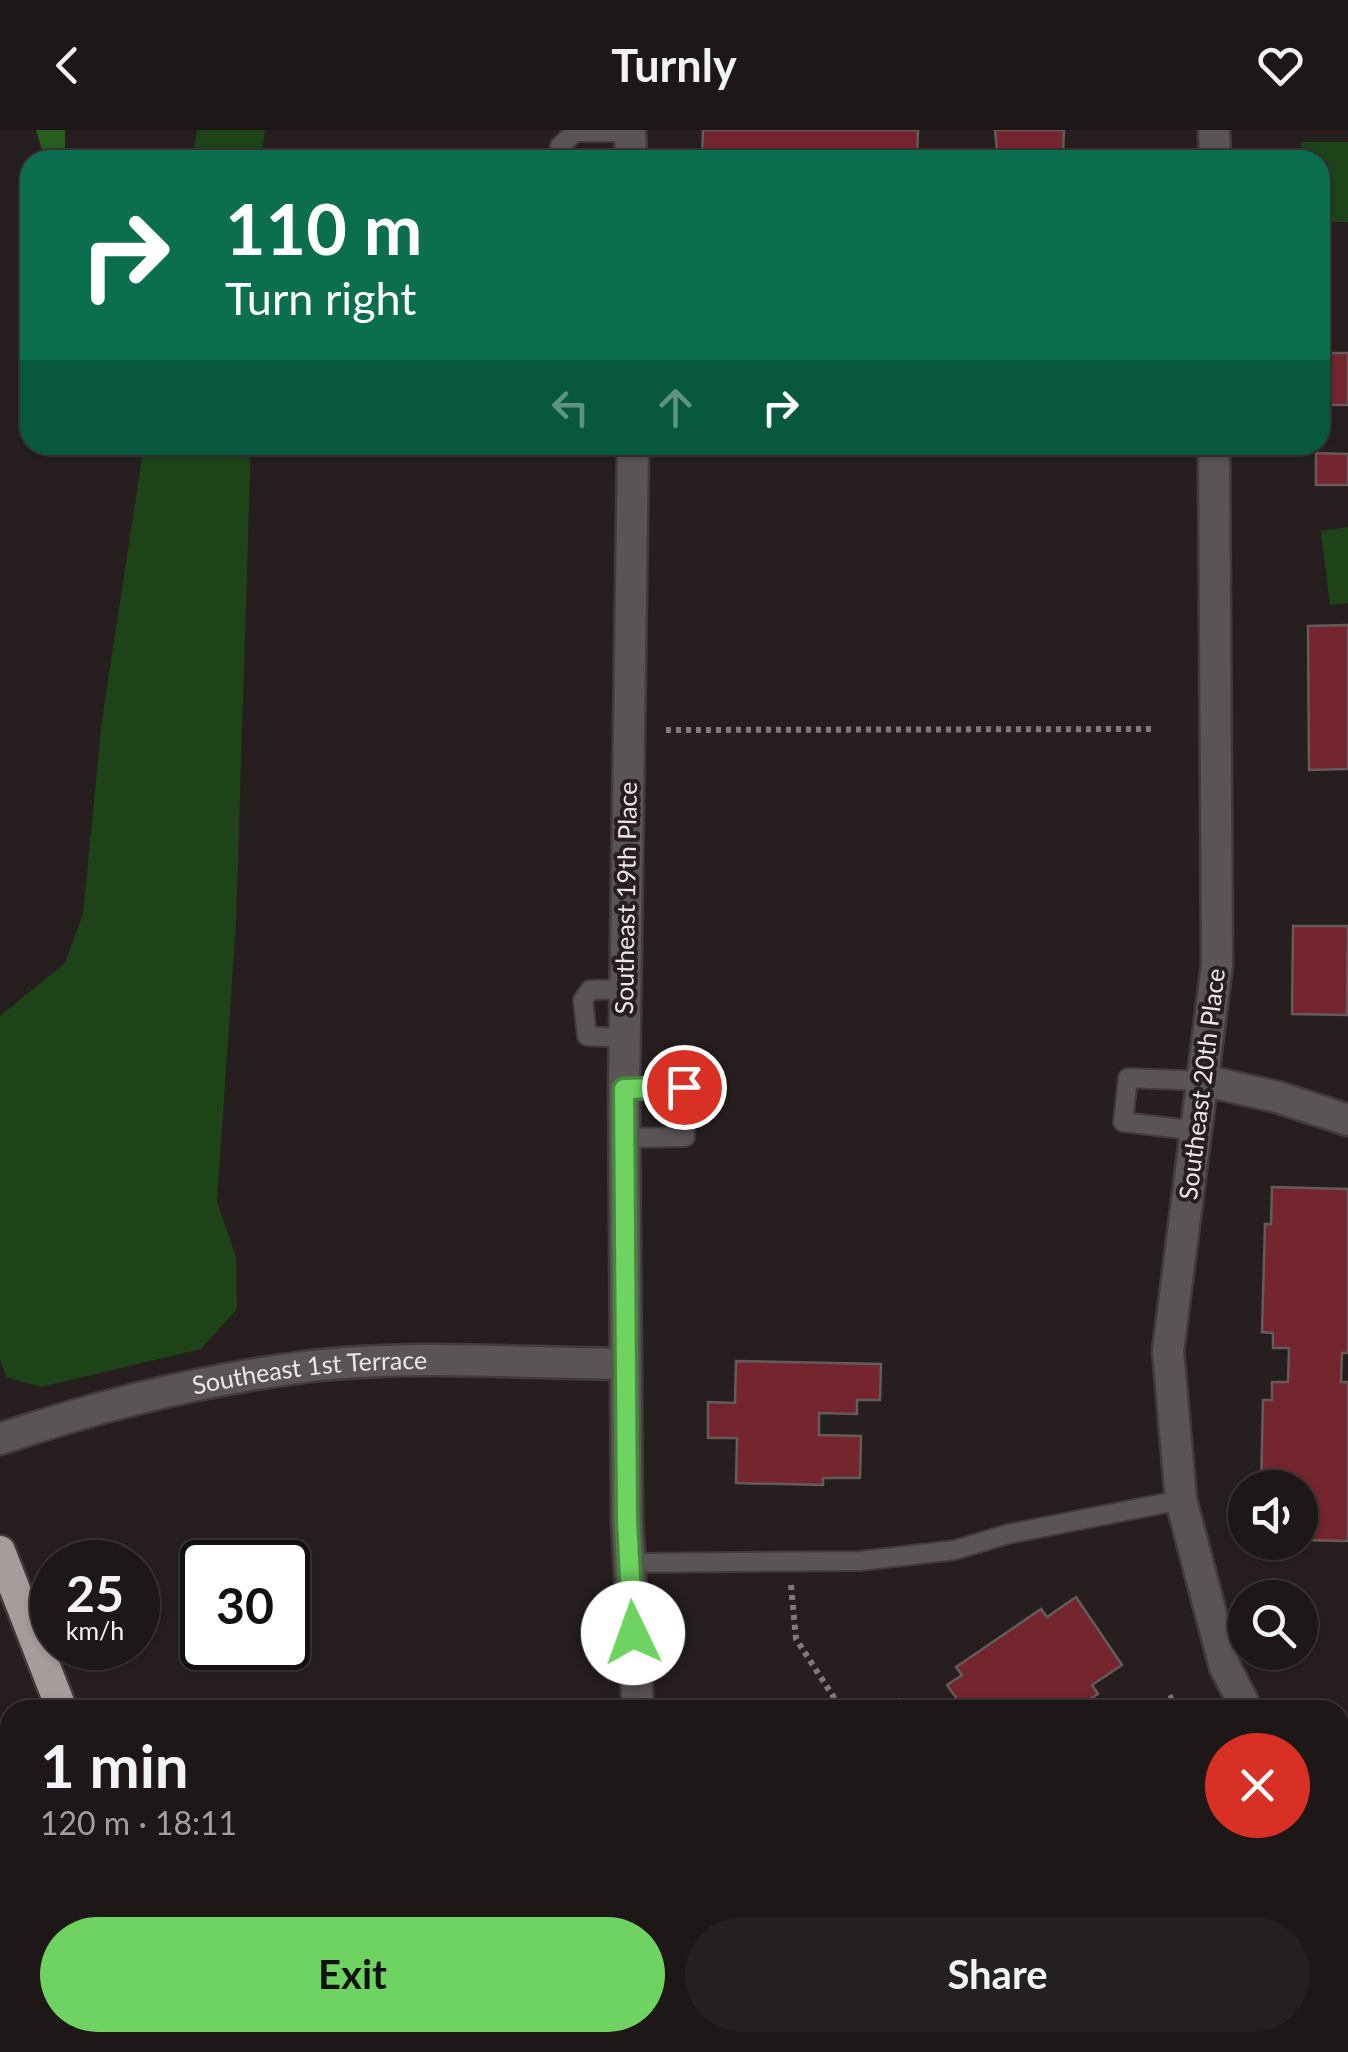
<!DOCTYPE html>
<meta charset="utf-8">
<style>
body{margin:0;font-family:Lato,sans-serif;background:#252020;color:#f1f3f6;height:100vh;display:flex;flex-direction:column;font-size:38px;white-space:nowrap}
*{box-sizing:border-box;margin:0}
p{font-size:32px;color:#a09fa1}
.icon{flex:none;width:55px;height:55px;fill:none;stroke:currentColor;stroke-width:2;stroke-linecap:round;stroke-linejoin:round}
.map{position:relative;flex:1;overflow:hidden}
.drawer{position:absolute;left:0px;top:1570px;width:1350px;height:352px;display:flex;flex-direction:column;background:#1d1717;border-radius:30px 30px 0 0;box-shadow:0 2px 8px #0004,0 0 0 2px #3b3636}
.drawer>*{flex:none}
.hud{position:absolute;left:20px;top:20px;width:1310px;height:305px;border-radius:30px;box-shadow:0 2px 8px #0004,0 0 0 2px #3b3636;background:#0b6e4f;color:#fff;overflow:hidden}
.tools{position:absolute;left:1228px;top:1340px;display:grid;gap:20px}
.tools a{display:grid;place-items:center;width:90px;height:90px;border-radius:50%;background:#1d1717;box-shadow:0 2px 8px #0004,0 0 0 2px #3b3636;font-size:50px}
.speed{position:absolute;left:30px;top:1410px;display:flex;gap:20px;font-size:50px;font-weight:700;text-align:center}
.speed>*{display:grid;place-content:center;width:130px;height:130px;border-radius:50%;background:#1d1717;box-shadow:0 2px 8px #0004,0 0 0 2px #3b3636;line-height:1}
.speed small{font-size:25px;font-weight:400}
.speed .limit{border:5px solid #111;border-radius:15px;background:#fff;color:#111}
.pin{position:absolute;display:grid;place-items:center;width:85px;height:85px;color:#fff;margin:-42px;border:5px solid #fff;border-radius:50%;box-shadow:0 2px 10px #0007}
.me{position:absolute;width:110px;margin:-55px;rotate:357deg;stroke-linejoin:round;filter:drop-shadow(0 0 8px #0008)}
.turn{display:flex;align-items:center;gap:35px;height:210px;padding:0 40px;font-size:45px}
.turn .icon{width:130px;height:130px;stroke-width:2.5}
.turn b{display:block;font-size:70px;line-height:85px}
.lanes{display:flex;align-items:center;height:95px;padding:0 40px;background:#0003;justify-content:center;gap:50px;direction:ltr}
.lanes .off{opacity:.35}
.round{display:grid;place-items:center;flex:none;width:105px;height:105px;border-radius:52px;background:#252020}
.summary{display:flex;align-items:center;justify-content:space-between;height:170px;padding:0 40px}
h1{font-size:60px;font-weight:700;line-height:75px}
.button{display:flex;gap:20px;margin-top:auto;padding:20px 40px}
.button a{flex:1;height:115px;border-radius:60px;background:#6ed361;color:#111;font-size:40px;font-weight:700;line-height:115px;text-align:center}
.button a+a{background:#252020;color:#f1f3f6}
header{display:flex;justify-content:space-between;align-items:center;height:130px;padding:0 40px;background:#1d1717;font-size:45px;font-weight:700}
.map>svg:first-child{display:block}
.green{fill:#1e4319}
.water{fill:#285f21}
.building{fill:#74252d;stroke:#655b5b;stroke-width:2.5}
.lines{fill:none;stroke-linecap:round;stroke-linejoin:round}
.lane-casing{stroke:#433b3b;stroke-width:22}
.street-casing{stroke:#433b3b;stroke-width:35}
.highway-casing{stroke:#433b3b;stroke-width:35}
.path{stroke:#7f7978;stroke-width:6;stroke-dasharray:5 5;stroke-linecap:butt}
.lane{stroke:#595554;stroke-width:18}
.street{stroke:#595554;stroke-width:30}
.highway{stroke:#a69c9c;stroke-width:30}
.route-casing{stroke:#48893f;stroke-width:25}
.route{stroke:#6ed361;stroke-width:18}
.labels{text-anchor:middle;stroke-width:8;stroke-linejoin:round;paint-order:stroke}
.street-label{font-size:25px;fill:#ece7e6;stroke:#271f1f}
</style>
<header><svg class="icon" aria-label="back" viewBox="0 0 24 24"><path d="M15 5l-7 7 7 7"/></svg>Turnly<svg class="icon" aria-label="heart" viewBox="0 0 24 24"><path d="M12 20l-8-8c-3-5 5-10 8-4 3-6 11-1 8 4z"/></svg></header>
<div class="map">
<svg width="1348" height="1922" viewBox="0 0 1348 1922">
<rect width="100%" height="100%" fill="#271f1f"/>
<g class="green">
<polygon points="197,0 265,0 261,30 192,30"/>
<polygon points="1301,12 1348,12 1348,92 1320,92 1320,30 1301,30"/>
<polygon points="144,315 251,315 236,792 217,1072 236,1127 237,1179 201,1219 41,1257 6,1247 0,1228 0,886 65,833 83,784 102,590"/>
<polygon points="1348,397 1348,473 1330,475 1321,401"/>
</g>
<polygon class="water" points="36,0 65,0 65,30 45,30"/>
<g class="building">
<polygon points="703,0 918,0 917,30 702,30"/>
<polygon points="995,0 1064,0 1063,24 1051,30 998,30"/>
<rect x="1320" y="223" width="28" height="52"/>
<polygon points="1316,323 1348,324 1348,355 1316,355"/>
<polygon points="1348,495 1348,639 1309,640 1308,496"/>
<polygon points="1293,796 1348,796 1347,885 1292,884"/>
<polygon points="1272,1057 1348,1059 1348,1223 1342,1223 1341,1252 1348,1252 1348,1411 1300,1410 1300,1358 1261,1358 1263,1270 1272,1270 1272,1252 1288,1252 1289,1218 1273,1218 1273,1203 1262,1202 1265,1094 1271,1094"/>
<polygon points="736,1231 881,1234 880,1270 857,1270 857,1284 819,1283 819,1305 861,1306 860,1348 823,1348 823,1355 736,1353 737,1308 708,1308 708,1272 735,1273"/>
<polygon points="1076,1467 1122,1535 1092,1555 1098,1564 1073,1580 940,1580 957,1569 947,1555 962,1545 956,1537 1041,1479 1047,1487"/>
<polygon points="899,1569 906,1580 918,1571 924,1580 883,1580"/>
<rect x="1060" y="1912" width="103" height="10"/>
</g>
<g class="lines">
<defs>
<g id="lane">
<polyline points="561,30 560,16 575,2 630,2"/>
<polyline points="624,908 587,906 583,870 590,860 624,859"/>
<polyline points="624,959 684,957 685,1007 624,1008"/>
<polyline points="1199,1001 1123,992 1128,948 1206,951"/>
<polyline points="629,1433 860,1431 955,1420 1008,1404 1181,1370"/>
</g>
<g id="street">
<polyline points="630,0 631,30"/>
<polyline points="1214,0 1215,30"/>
<polyline points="633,315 624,959 627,1391 638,1580"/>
<polyline points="1214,315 1217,835 1168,1221 1181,1370 1225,1537 1247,1580"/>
<polyline points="1206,951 1277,967 1348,990"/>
<path id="s1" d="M 0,1309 C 98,1276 202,1250 304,1237 C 410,1224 519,1233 625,1234"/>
<polyline points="1340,1699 1348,1694"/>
<polyline points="1340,1742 1348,1758"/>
<polyline points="750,1912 756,1922"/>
</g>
<g id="highway">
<polyline points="0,1421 62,1580"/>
<polyline points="0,1616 10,1641"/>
<polyline points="216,1912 221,1922"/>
<polyline points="139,1919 153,1912"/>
</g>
</defs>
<use href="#lane" class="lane-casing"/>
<use href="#street" class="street-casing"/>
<use href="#highway" class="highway-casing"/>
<g class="path">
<polyline points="666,600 1152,599"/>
<polyline points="791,1455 796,1509 842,1580"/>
<polyline points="1141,1580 1178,1565"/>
<polyline points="954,1922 968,1912"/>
<polyline points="1191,1922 1191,1912"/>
</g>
<use href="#lane" class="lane"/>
<use href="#street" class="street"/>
<use href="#highway" class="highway"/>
</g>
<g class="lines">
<defs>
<polyline id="route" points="633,1503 627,1390 624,959 684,957"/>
</defs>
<use href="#route" class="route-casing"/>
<use href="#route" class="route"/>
</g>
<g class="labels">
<g class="street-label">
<text transform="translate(626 768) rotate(-89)" y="9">Southeast 19th Place</text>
<text transform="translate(1202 954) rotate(-83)" y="9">Southeast 20th Place</text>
<text dy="9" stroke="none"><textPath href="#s1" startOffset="318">Southeast 1st Terrace</textPath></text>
</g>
</g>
</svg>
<div class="tools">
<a><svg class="icon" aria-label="sound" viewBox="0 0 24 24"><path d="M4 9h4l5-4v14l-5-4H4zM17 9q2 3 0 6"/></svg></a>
<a><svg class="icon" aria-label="search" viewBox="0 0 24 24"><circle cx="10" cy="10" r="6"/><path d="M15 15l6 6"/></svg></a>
</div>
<div class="speed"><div>25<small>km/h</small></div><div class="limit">30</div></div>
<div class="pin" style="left:684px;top:957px;background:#d93025"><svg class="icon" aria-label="arrive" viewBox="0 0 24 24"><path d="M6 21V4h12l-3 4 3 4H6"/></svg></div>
<svg class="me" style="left:633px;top:1503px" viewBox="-20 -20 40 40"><circle r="19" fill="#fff"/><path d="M0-13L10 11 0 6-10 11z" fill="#6ed361"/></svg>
<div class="hud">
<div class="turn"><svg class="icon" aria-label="right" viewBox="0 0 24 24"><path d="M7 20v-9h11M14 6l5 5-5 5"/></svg><div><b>110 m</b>Turn right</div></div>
<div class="lanes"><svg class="icon off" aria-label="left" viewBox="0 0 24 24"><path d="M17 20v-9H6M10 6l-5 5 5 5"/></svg><svg class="icon off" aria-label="ahead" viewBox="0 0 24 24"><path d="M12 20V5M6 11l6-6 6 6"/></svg><svg class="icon" aria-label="right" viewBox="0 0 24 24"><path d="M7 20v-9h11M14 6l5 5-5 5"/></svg></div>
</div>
<section class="drawer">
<div class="summary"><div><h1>1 min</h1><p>120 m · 18:11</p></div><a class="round" style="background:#d93025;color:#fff"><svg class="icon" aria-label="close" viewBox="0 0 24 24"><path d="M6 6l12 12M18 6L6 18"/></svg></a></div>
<div class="button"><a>Exit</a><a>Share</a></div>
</section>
</div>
